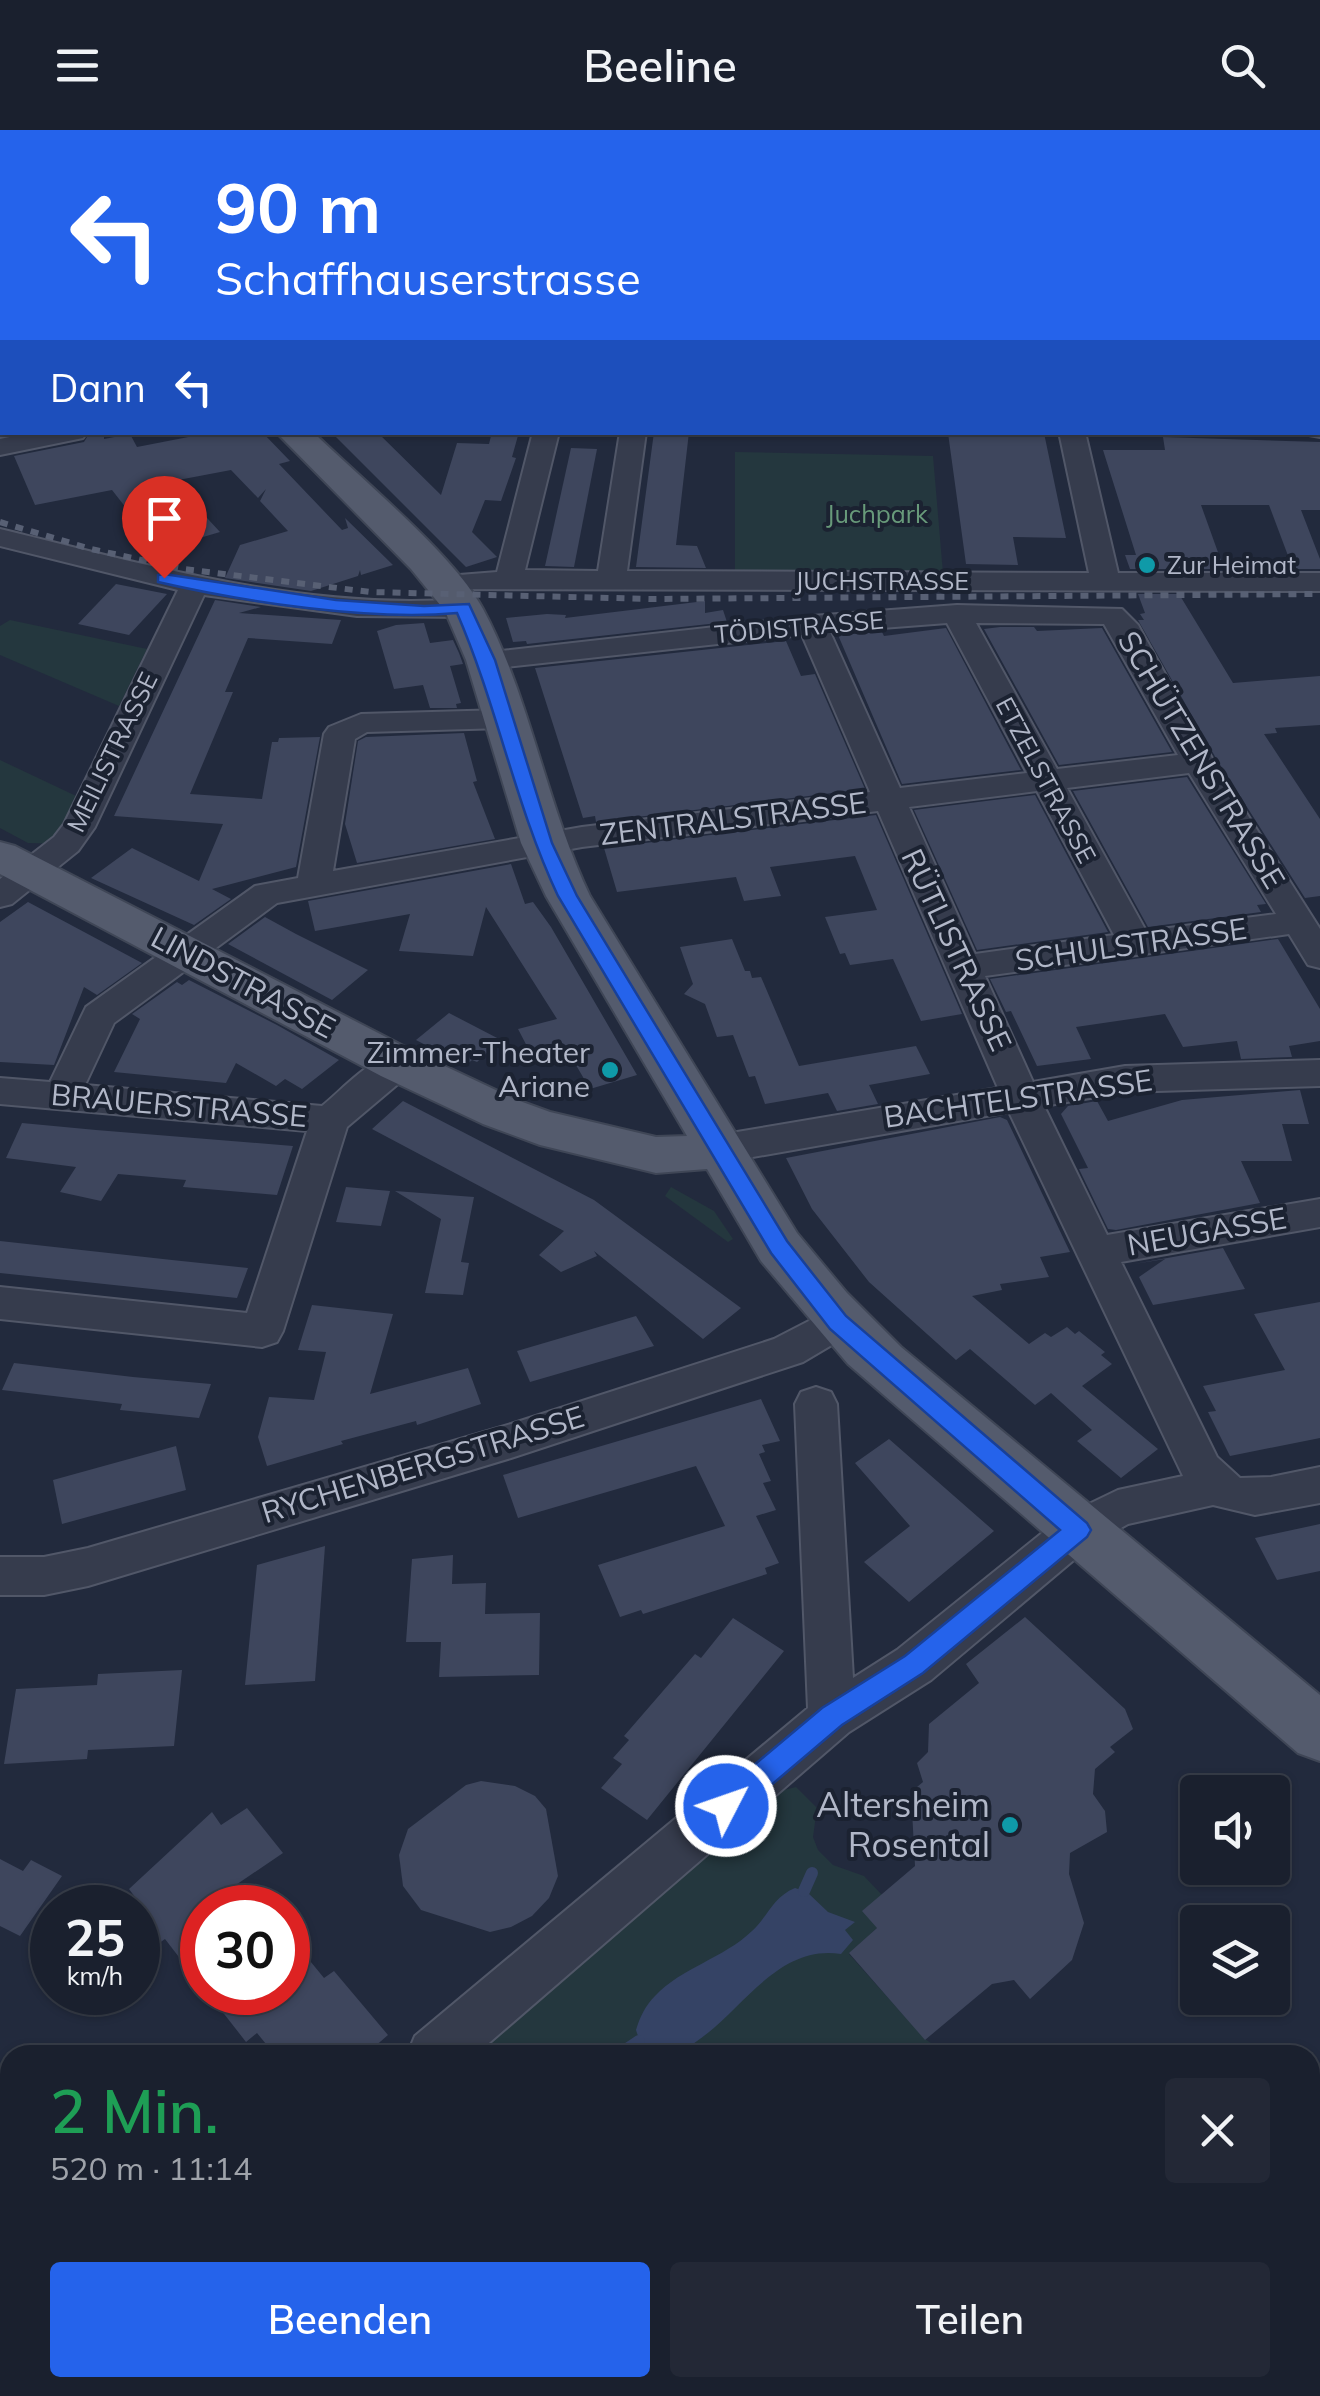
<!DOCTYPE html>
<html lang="de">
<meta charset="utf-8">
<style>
body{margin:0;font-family:Mulish,sans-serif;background:#232836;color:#f1f3f6;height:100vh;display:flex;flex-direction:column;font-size:38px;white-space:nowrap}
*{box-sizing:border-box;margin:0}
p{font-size:32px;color:#9fa3aa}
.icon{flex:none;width:55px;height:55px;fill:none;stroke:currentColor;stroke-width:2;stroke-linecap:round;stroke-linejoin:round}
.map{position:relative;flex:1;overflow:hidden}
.details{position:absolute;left:0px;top:1915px;width:1320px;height:352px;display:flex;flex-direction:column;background:#1a202e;border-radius:30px 30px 0 0;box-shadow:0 2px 8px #0004,0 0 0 2px #383e4a}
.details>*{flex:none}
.top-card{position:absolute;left:0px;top:0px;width:1320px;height:305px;box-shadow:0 2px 8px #0004,0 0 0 2px #383e4a;background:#2563eb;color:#fff;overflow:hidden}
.buttons{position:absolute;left:1180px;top:1645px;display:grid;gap:20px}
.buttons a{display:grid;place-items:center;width:110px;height:110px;border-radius:10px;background:#1a202e;box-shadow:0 2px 8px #0004,0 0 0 2px #383e4a;font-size:50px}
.speed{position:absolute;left:30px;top:1755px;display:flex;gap:20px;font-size:50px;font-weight:700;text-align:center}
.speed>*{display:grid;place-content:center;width:130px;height:130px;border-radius:50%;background:#1a202e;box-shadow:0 2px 8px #0004,0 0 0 2px #383e4a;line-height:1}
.speed small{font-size:25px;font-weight:400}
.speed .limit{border:15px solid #d22;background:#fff;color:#111}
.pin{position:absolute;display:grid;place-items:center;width:85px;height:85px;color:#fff;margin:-102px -42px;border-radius:50% 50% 50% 0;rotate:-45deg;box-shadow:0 0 10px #0007}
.pin .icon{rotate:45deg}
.me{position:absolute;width:110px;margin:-55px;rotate:49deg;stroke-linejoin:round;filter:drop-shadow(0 0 8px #0008)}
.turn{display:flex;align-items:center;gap:35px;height:210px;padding:0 50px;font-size:45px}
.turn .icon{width:130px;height:130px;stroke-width:2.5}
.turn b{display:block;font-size:70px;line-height:85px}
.then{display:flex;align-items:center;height:95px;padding:0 50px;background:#0003;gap:20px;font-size:38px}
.round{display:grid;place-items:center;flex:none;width:105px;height:105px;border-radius:10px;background:#232836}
.summary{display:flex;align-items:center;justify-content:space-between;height:170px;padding:0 50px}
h1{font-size:60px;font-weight:600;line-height:75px;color:#1e9e55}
.cta{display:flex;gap:20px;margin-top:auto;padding:20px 50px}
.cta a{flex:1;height:115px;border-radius:10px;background:#2563eb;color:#fff;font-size:40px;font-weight:600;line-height:115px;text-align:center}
.cta a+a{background:#232836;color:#f1f3f6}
header{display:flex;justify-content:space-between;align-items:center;height:130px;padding:0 50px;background:#1a202e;font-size:45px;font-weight:600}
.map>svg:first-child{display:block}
.green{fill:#24373e}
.water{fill:#354365}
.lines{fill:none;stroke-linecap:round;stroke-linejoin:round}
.stream{stroke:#354365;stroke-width:12}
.building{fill:#3e465d}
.minor-casing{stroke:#515768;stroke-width:4}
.major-casing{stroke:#3f4656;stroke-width:4}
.minor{fill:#363c4d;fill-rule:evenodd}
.major{fill:#545b6d;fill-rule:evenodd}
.rail{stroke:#586074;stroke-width:6;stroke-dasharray:8 8;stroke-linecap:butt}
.route{fill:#2563eb;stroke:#184099;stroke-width:2.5}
.culture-dot{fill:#0f9aa8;stroke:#1b2231;stroke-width:4}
.labels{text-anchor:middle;stroke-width:8;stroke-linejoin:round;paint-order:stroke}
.far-park-label{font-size:25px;fill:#689a7a;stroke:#1b2231}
.far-poi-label{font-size:25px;fill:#b1b7c8;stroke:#1b2231;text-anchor:start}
.far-street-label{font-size:25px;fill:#b1b7c8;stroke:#1b2231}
.street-label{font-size:30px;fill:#b1b7c8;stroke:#1b2231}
.poi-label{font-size:30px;fill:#b1b7c8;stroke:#1b2231;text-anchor:end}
.near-poi-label{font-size:35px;fill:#b1b7c8;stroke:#1b2231;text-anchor:end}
</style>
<header><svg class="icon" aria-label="menu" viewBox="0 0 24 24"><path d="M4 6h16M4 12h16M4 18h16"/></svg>Beeline<svg class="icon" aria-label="search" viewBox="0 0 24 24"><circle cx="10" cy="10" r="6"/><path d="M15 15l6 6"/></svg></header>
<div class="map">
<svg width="1320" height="2266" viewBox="0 0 1320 2266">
<rect width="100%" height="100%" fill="#222a3d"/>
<g class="green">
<polygon points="735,322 933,326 943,443 735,442"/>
<polygon points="10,490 147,519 119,576 0,525 0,496"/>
<polygon points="0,630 91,673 66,714 28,713 0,698"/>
<polygon points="671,1057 714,1081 733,1109 728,1112 665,1066"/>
<polygon points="796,1657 817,1678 813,1707 818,1720 833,1735 864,1746 882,1765 877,1798 849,1824 925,1909 949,1925 471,1925 765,1665"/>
<polygon points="0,2141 10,2153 10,2258 41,2258 31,2266 0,2266"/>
</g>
<path class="water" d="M 795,1758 L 807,1762 L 828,1782 L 855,1792 L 845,1800 L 853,1810 L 841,1824 C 770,1813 735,1897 678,1922 C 659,1930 641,1918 636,1900 C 640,1887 645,1876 655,1866 C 681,1838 724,1828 752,1801 C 769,1785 773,1767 795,1758 Z"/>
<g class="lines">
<g class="stream">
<polyline points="804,1761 812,1743"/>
<polyline points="618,1925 639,1911"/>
<polyline points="247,2266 254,2258"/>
</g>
</g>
<g class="building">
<polygon points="90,302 104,302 104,309 130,304 137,317 214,302 262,302 290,331 279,334 342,400 348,398 345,388 393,435 361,445 360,440 358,446 311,461 225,448 240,415 288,401 260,371 266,359 258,368 231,340 173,351 220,402 159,420 112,360 35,375 14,326 84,312"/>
<polygon points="331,302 377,302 441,365 457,313 489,314 492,302 519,302 512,327 516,328 501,371 485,370 472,402 497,427 466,437"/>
<polygon points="654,302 689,302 676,415 697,416 706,438 636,437"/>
<polygon points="1012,302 1044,303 1066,408 1013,407 1018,435 966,434 948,303"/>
<polygon points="1163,307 1320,312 1320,380 1301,380 1320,429 1320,439 1293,439 1269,375 1201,375 1224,439 1130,439 1125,425 1136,425 1103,320 1165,320"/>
<polygon points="571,318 597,319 574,437 545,436"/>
<polygon points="116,454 167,464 129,505 78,494"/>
<polygon points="1138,464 1179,464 1233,553 1320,546 1320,595 1275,598 1277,603 1264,604 1320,689 1320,766 1305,768 1217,630 1138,490 1144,490 1140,484 1145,483"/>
<polygon points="215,470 261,477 239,483 341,490 332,514 248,508 225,562 233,562 190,664 262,669 272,612 278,612 279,608 320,607 296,737 212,759 231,769 194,795 91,748 132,718 199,751 223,694 114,686"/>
<polygon points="705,471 705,483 723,480 727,492 527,514 526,511 513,512 506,488 547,484 566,485 565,488"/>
<polygon points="424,493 430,513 453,510 459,523 463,534 450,536 461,573 456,574 457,578 430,578 423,555 394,559 377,501 396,495"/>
<polygon points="1000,497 1034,497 1037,501 1102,498 1172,622 1059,635 984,499"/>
<polygon points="946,498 1021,640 902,654 838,505 882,502 884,506"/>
<polygon points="786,511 801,546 815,544 865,659 596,692 595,686 583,688 535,538"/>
<polygon points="464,603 477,651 473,652 495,709 357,733 345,694 358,611 366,607"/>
<polygon points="1187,647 1266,774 1257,775 1261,782 1148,797 1073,661"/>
<polygon points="1035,665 1108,802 977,820 914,680"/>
<polygon points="876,685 962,884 921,891 893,829 850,835 845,823 840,824 825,787 877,780 855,726 770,737 781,766 744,771 736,747 617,762 604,718"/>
<polygon points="511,734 525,774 533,772 551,797 637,945 590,959 563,913 530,922 518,899 557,889 486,777 473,826 399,821 410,784 315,801 308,771"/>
<polygon points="28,772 142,833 97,865 84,857 54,935 0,932 0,792"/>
<polygon points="265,787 296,804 368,840 332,870 228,814"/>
<polygon points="732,809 745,841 750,841 752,848 761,847 799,936 916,916 930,944 869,955 878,974 837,981 828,963 765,974 755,946 749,947 733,905 717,907 705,874 684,864 693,854 680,817"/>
<polygon points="1278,809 1320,879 1320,911 1289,916 1292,927 1241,929 1237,911 1183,917 1165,884 1076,897 1091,929 1037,936 1011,881 1006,882 990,849"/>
<polygon points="189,850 277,895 339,930 302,959 285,949 276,956 236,933 226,953 114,942 140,889 132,884 177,852 182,855"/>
<polygon points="449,883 501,910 477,932 472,930 465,936 416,910"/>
<polygon points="1300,960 1309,994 1282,994 1292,1031 1241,1031 1260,1073 1116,1100 1108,1099 1079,1039 1088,1038 1061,984 1068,976 1097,971 1108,991 1182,970"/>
<polygon points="403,971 594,1070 741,1178 703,1209 594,1121 597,1126 561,1142 539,1125 564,1101 372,999"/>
<polygon points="1000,987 1007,990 1070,1122 1040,1127 1049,1147 1000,1154 1002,1160 972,1166 1029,1214 1045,1203 1051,1207 1067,1197 1075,1204 1079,1201 1105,1222 1101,1225 1112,1234 1082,1256 1158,1319 1121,1348 1077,1311 1092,1300 1051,1263 1035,1275 970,1219 956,1230 869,1152 812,1079 786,1028"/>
<polygon points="22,993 96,1000 293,1016 277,1065 183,1057 186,1050 118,1044 101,1071 60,1062 76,1037 6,1028"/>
<polygon points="346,1057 390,1061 381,1096 336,1092"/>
<polygon points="395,1061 474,1067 461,1132 469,1133 463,1165 425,1163 441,1089"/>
<polygon points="0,1111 172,1130 248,1138 237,1168 0,1143"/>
<polygon points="1223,1118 1245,1159 1153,1175 1139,1147 1165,1129 1134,1134"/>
<polygon points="1320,1172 1320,1308 1230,1326 1208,1282 1216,1281 1203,1256 1285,1240 1254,1184"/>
<polygon points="312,1175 393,1184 370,1264 468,1238 481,1274 417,1295 416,1291 341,1311 343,1314 267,1336 258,1307 269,1267 314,1270 326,1222 298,1220"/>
<polygon points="636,1186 654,1216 530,1252 517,1221"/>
<polygon points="14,1233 133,1247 211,1254 199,1288 120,1280 122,1274 2,1260"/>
<polygon points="761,1269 780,1311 762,1315 765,1322 759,1324 771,1351 763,1353 776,1380 756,1386 779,1433 765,1438 767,1444 643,1484 641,1480 620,1487 598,1435 725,1396 696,1336 518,1388 503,1345"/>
<polygon points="889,1309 994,1401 909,1472 864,1432 910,1396 855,1333"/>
<polygon points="176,1316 186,1360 62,1394 53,1350"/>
<polygon points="1320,1394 1320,1441 1277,1450 1255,1408"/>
<polygon points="325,1416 315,1551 245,1555 257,1435"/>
<polygon points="453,1425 452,1454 486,1453 485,1484 540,1483 539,1545 439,1547 441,1512 406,1512 412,1429"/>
<polygon points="1025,1487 1125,1579 1133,1599 1110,1617 1115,1622 1095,1639 1093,1664 1105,1681 1107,1702 1070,1723 1069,1744 1084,1793 1072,1830 1030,1869 1014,1850 992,1854 925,1910 849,1823 877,1798 862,1781 915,1736 911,1662 923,1652 917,1633 928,1622 929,1594 979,1553 966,1534"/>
<polygon points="733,1488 784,1521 647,1690 601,1658 622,1634 613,1628 629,1610 624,1606 695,1524 701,1528"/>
<polygon points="182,1540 174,1616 88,1620 87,1629 4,1634 16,1559 97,1555 98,1544"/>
<polygon points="481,1651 515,1656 535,1666 546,1679 558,1746 549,1768 532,1786 511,1797 490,1802 421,1780 403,1756 399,1725 408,1699 466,1655"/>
<polygon points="247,1678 283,1723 202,1778 202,1857 165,1809 138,1828 138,1771 129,1759 212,1682 221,1695"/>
<polygon points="0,1729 23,1741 31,1730 62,1746 20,1806 0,1796"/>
<polygon points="288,1804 324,1848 334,1841 388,1905 365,1925 275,1925 257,1903 246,1912 207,1862 288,1862"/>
</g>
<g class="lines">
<defs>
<g id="minor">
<polygon points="807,0 833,0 835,2 809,2"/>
<polygon points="995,0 1017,0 1017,2 996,2"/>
<rect x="0" y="7" width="2" height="15"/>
<polygon points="2,109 2,126 0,127 0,110"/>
<rect x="1318" y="214" width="2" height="15"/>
<polygon points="1318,291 1320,307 1309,305 1318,302"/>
<polygon points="33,302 87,302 83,308 0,325 0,309"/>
<polygon points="533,302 559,302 525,440 598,441 620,302 646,302 627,441 1089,443 1059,302 1085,302 1118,443 1320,443 1320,461 434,459 430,453 434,447 497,442"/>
<path d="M 0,399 C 151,436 306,481 463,469 L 473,472 L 478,478 L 473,484 L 463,487 L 357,486 L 204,465 L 95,697 L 78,721 L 12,774 L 0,777 L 0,749 L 54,707 L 64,694 L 178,460 L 0,416 Z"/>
<path d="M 957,475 L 1122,479 L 1138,495 L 1214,632 L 1320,799 L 1320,838 L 1308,835 L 1289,804 L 985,846 L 1033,952 L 1125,936 L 1320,930 L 1320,956 L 1125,962 L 1044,976 L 1107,1105 L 1320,1069 L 1320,1097 L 1121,1132 L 1217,1327 L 1240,1348 L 1271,1347 L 1320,1337 L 1320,1373 L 1255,1385 L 1213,1375 L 1128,1394 L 1094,1413 L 931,1550 L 849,1602 L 475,1925 L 407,1925 L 415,1906 L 808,1578 L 795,1274 L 801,1262 L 816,1257 L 831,1262 L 837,1274 L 853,1548 L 897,1520 L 1062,1387 L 1118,1360 L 1183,1346 L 1009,982 L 719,1033 L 706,1029 L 700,1019 L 706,1009 L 719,1005 L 998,958 L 878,681 L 582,717 L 277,773 L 114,893 L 85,955 L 322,976 C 346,957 379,916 411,925 L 416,934 L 411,943 L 347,997 L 283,1201 L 277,1212 L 262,1217 L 0,1189 L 0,1157 L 247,1183 L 307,1001 L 0,974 L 0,948 L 50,952 L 86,877 L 255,756 L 298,748 L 324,604 L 329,597 L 361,584 L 503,580 L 514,582 L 518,589 L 514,596 L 503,598 L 367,602 L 355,609 L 333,741 L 582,697 L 870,662 L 802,505 L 486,539 L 475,536 L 471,530 L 475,524 L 812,486 ZM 947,493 L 1027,643 L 900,658 L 830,502 ZM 976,493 L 1104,494 L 1178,625 L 1057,639 ZM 1189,643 L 1276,784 L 1146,801 L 1067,658 ZM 1037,661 L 1114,805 L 975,824 L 909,677 Z"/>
<polygon points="838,1176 852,1181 858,1192 852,1203 803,1232 511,1328 88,1456 44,1465 0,1465 0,1427 44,1427 88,1418 511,1294 774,1209"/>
<polygon points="10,2246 10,2258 70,2258 67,2266 2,2266"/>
<polygon points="265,2258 323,2258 325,2266 267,2266"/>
</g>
<g id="major">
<polygon points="1152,0 1201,0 1202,2 1154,2"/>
<rect x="1318" y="9" width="2" height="17"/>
<path d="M 276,302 L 313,302 C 361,349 453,424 483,479 C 530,567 546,674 590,766 L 797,1103 L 847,1163 L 901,1217 L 1320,1565 L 1320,1631 L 1298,1623 L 848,1234 L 761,1131 L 707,1039 L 656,1043 L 540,1015 L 483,994 L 381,946 L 0,744 L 0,712 L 15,716 L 415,922 L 517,970 L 550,982 L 656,1007 L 687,1006 L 546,766 L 521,713 L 466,530 L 445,481 L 411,439 Z"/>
</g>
</defs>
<use href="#minor" class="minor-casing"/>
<use href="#major" class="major-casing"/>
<use href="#minor" class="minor"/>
<use href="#major" class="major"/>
<polyline class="rail" points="0,392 91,419 184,439 370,462 652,469 1320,464"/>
</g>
<path class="route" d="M 164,444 L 336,470 L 424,476 L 469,474 L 495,530 L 552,713 L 577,766 L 787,1111 L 846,1186 L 1087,1393 L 1091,1400 L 1087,1407 L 923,1543 L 842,1595 L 736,1685 L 726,1689 L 716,1685 L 712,1676 L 716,1667 L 822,1578 L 905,1526 L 1060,1400 L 830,1199 L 771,1123 L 558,766 C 515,675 497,575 457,483 C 369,491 245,472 158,452 L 158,445 Z"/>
<g class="culture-dot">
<circle cx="1147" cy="435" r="10"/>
<circle cx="610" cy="940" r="10"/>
<circle cx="1010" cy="1695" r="10"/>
</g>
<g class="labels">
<g class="far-park-label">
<text x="877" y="393">Juchpark</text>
</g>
<g class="far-poi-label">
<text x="1167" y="444">Zur Heimat</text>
</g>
<g class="far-street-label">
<text x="882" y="460">JUCHSTRASSE</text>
<text transform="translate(799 497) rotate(-5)" y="9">TÖDISTRASSE</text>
<text transform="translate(112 622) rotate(-64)" y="9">MEILISTRASSE</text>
<text transform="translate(1046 650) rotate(62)" y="9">ETZELSTRASSE</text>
</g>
<g class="street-label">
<text transform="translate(1201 630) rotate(59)" y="10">SCHÜTZENSTRASSE</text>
<text transform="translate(733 689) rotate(-7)" y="10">ZENTRALSTRASSE</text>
<text transform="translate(1131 815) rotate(-8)" y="10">SCHULSTRASSE</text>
<text transform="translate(956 820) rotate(65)" y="10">RÜTLISTRASSE</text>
<text transform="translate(243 853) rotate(28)" y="10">LINDSTRASSE</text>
<text transform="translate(1018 969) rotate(-8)" y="10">BACHTELSTRASSE</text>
<text transform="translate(179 976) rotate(5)" y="10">BRAUERSTRASSE</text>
<text transform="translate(1207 1102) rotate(-10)" y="10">NEUGASSE</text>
<text transform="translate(423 1335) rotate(-17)" y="10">RYCHENBERGSTRASSE</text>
</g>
<g class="poi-label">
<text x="590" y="933">Zimmer-Theater<tspan x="590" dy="34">Ariane</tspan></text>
</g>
<g class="near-poi-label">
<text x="990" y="1687">Altersheim<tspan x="990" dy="40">Rosental</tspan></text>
</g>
</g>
</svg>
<div class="buttons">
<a><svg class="icon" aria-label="sound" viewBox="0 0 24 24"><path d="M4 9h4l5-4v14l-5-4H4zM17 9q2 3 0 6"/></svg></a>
<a><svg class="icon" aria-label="layers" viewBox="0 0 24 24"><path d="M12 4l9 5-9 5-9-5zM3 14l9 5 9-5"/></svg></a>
</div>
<div class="speed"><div>25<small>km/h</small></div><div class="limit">30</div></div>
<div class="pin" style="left:164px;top:448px;background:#d93025"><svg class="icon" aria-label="arrive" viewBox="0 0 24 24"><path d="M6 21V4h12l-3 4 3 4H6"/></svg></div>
<svg class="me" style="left:726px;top:1676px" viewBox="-20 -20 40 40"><circle r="17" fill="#2563eb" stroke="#fff" stroke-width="3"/><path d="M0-11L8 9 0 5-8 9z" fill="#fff"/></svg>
<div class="top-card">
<div class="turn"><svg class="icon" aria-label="left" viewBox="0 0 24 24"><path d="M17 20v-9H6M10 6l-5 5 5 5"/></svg><div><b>90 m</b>Schaffhauserstrasse</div></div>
<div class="then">Dann<svg class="icon" aria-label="left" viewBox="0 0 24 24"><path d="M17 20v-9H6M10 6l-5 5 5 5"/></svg></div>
</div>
<section class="details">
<div class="summary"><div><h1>2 Min.</h1><p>520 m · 11:14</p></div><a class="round"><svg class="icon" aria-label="close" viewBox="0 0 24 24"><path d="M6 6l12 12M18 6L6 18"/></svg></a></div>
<div class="cta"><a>Beenden</a><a>Teilen</a></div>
</section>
</div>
